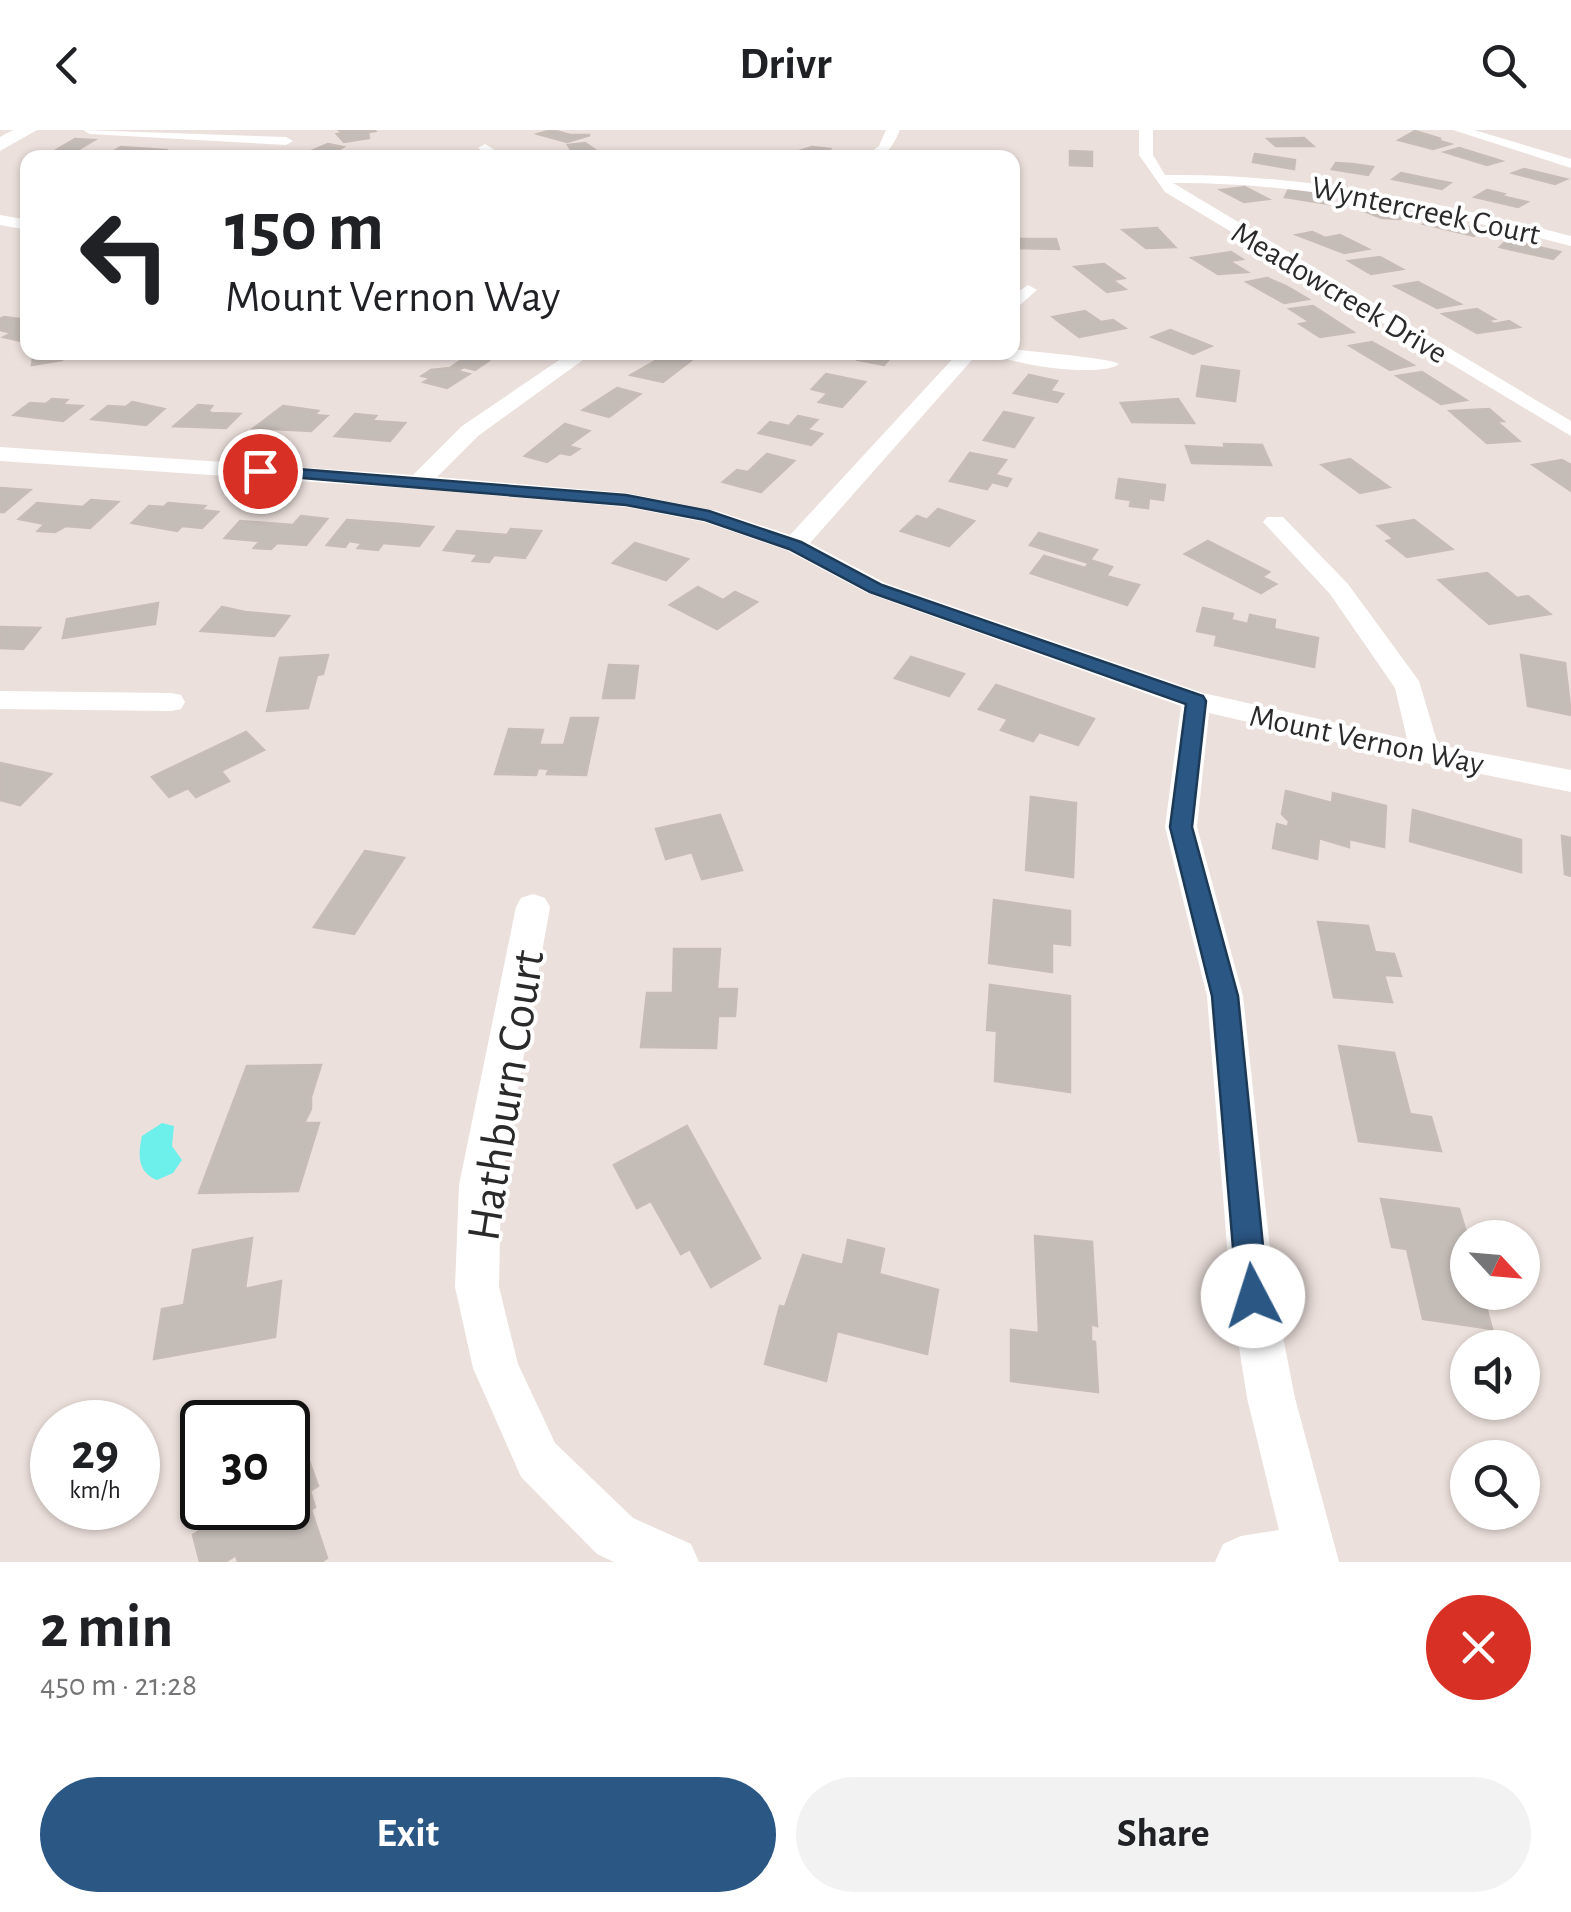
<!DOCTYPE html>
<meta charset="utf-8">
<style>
body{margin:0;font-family:"Alegreya Sans",sans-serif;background:#f2f2f2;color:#202124;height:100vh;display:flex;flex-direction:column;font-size:38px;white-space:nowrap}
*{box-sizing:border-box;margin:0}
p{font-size:32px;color:#757577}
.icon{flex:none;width:55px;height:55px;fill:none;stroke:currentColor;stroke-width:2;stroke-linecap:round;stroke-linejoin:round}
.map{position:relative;height:1432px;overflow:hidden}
.details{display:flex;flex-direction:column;background:#fff;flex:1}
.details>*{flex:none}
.hud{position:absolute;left:20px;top:20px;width:1000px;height:210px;border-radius:20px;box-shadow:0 2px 8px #0004;background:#fff;color:#202124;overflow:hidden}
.needle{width:65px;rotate:116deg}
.controls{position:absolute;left:1450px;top:1090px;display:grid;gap:20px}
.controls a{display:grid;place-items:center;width:90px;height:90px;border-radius:50%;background:#fff;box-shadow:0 2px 8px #0004;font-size:50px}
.speed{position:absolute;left:30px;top:1270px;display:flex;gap:20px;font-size:50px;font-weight:700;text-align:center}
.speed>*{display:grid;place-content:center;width:130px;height:130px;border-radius:50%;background:#fff;box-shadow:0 2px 8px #0004;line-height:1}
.speed small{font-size:25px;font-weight:400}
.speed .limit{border:5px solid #111;border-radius:15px;background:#fff;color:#111}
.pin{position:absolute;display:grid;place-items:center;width:85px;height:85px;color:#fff;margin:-42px;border:5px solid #fff;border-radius:50%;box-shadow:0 2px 10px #0007}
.me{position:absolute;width:110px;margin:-55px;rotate:355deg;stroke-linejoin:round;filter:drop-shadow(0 0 8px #0008)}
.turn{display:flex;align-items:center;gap:35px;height:210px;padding:0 40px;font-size:45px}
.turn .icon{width:130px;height:130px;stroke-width:2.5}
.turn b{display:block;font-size:70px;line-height:85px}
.round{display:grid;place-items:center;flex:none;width:105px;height:105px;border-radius:52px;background:#f2f2f2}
.overview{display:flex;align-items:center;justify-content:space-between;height:170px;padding:0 40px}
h1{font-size:60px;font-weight:700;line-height:75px}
.primary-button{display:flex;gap:20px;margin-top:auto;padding:20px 40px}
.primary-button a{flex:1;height:115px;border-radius:60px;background:#2b5785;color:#fff;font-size:40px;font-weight:700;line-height:115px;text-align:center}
.primary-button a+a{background:#f2f2f2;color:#202124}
header{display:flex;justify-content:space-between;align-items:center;height:130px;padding:0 40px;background:#fff;font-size:45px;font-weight:700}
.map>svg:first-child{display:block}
.water{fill:#6df0eb}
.building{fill:#c4bcb7;stroke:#c8bcb6;stroke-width:2.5}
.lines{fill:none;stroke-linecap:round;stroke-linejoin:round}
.street{fill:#fff;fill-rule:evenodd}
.secondary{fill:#fff;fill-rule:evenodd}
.route{fill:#2b5785;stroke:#1c3956;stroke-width:2.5}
.labels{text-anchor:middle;stroke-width:8;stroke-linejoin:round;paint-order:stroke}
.far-street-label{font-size:32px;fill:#2a2a2a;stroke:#fff}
.near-street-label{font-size:48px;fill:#2a2a2a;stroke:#fff}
</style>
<header><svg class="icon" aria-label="back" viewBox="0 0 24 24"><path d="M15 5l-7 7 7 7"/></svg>Drivr<svg class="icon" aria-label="search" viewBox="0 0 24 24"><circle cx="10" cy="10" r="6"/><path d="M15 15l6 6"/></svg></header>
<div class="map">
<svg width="1571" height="1432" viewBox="0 0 1571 1432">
<rect width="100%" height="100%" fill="#ece0dc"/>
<path class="water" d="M 162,993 L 174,996 L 172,1016 L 182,1030 L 173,1043 L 157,1050 C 137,1042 138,1024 142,1006 Z"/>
<g class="building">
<polygon points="339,0 374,0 375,1 368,2 369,8 344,12 337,4 343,3"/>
<polygon points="552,0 570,5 590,5 567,12 538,4"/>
<polygon points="1415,1 1441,9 1436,10 1450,14 1433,19 1399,10"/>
<polygon points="1304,8 1313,16 1276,16 1268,9"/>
<polygon points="75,9 94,10 74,22 53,22"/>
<polygon points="585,13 598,22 592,23 594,26 576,28 568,15"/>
<polygon points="328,14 343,17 324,28 295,28"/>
<polygon points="121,17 150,19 165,20 154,27 109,24"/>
<polygon points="812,17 830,19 823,28 790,24"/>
<polygon points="1459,18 1501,31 1487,35 1445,22"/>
<polygon points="1070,21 1092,22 1092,36 1070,35"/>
<polygon points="1255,24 1295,30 1294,39 1253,32"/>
<polygon points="1336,33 1352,34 1373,37 1368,45 1332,39"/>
<polygon points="1524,39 1566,49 1555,54 1513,43"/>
<polygon points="1401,43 1434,50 1450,53 1442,59 1393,49"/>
<polygon points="1245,57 1268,69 1244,72 1221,60"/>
<polygon points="1289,59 1319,64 1333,68 1330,74 1285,67"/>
<polygon points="1487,60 1504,64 1501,66 1527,72 1518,77 1475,67"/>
<polygon points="1361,71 1410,82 1400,89 1382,88 1353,77"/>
<polygon points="1432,89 1481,100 1474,106 1424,94"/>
<polygon points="1157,98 1175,117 1146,118 1123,100"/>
<polygon points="1312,102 1325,108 1340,105 1368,119 1344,123 1297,105"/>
<polygon points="1012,109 1056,109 1059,119 1012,118"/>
<polygon points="1507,110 1560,122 1553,129 1500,117"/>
<polygon points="1231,122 1242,129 1229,131 1247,142 1218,144 1192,128"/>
<polygon points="1380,127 1402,139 1371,144 1349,131"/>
<polygon points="1104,134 1124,148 1112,150 1125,159 1107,162 1075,137"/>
<polygon points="1267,148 1286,156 1308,169 1284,173 1247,152"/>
<polygon points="1418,152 1460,174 1437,178 1395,156"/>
<polygon points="1313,176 1353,202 1320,207 1300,194 1310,192 1290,179"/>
<polygon points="1477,179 1494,189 1487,190 1494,194 1509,191 1519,197 1477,203 1443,184"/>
<polygon points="1085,181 1101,192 1113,190 1125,198 1079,207 1053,187"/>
<polygon points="4,187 28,190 28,208 21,211 4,207 12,203 0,200 0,189"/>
<polygon points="1170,200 1211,216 1193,224 1152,207"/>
<polygon points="1372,212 1413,235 1390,240 1350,216"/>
<polygon points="34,222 62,222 62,230 32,235"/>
<polygon points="671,222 698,225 663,252 631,245"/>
<polygon points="864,222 895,222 884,235 858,230"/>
<polygon points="467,226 488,231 475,240 464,237 457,241 469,244 447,258 424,252 431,248 422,246 431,240 450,238"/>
<polygon points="1202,236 1239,241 1235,271 1197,266"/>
<polygon points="1422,242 1466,270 1441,274 1397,246"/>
<polygon points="826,244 865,252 842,277 819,272 828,263 812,259"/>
<polygon points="1029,245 1057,251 1050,261 1063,264 1057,272 1014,263"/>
<polygon points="617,258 640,264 609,287 583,280"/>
<polygon points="52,269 67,270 62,275 82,276 63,291 14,285 30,273 46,274"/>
<polygon points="1178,269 1194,293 1132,292 1121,273"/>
<polygon points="132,272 164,279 146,295 92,289 108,276 126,277"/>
<polygon points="198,275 212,276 208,281 212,283 240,284 226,298 174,296"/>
<polygon points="283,276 318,281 314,285 327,286 311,301 254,298"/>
<polygon points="1489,279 1503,291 1496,291 1519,311 1487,313 1450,281"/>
<polygon points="1004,282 1033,288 1014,317 984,310"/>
<polygon points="355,284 376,286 372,291 405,293 390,311 335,306"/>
<polygon points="798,286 817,290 807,300 822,304 811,315 759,303 770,292 789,296"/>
<polygon points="565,294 589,301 568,316 579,319 570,325 560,323 547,332 525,326"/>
<polygon points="1224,314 1262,315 1271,335 1192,333 1186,316 1225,318"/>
<polygon points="970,323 1006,330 995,345 1011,349 1007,356 992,352 987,359 950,351"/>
<polygon points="767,324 794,331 761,362 723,352 737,340 748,342"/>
<polygon points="1350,329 1389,357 1360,363 1322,335"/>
<polygon points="1562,330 1571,335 1571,361 1533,335"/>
<polygon points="1119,349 1165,355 1163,370 1149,368 1148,378 1130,376 1131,370 1116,368"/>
<polygon points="0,358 30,360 4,382 0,382"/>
<polygon points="91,370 118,372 90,398 66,396 55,402 38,401 45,394 19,389 37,373 83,377"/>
<polygon points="168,373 205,376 201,380 218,382 202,398 182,396 177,401 132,393 149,376 164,377"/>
<polygon points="938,379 974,391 949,416 901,401 917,386 927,390"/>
<polygon points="301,386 327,389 306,415 277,413 271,419 254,418 260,411 225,408 240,391 293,395"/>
<polygon points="347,390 401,394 433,397 419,416 383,413 378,420 358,418 362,413 349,411 345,417 327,415"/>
<polygon points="1414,390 1452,419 1407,427 1387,411 1394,409 1378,396"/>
<polygon points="511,399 541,401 525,428 494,425 489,432 473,431 478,424 444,420 457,401 507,405"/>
<polygon points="1039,403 1097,420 1090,430 1112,437 1106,446 1139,455 1127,475 1031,443 1044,426 1085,438 1089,433 1030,415"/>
<polygon points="1208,411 1269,442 1262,447 1276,454 1261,463 1185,424"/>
<polygon points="635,413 688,429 666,450 613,433"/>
<polygon points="1487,443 1517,468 1528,466 1550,484 1489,494 1439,450"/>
<polygon points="698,457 723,470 735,462 757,472 717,499 670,475"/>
<polygon points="158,473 155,494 63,508 67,489"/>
<polygon points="222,477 245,482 289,486 274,506 201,501"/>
<polygon points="1203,478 1233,484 1231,490 1248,494 1250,485 1275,490 1274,499 1318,508 1314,537 1215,515 1217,505 1197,501"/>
<polygon points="0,497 40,498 23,519 0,518"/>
<polygon points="328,525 323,544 317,545 308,578 267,581 280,528"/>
<polygon points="1521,525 1565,533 1571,585 1528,576"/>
<polygon points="911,527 964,544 949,566 895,548"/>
<polygon points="609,535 638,536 634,568 603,568"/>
<polygon points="996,555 1094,589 1078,615 1039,602 1033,611 1001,600 1008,589 979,579"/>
<polygon points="571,588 598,588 586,645 547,644 549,639 538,638 536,645 495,644 509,599 543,600 539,615 564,615"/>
<polygon points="246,602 264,620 221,641 229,651 196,667 188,658 169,667 152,647"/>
<polygon points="0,633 51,644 20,675 0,670"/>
<polygon points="1286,661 1332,673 1333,663 1386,676 1384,717 1349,709 1349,717 1319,708 1317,729 1273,718 1277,694 1288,697 1289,691 1282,684"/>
<polygon points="1031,667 1076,673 1073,747 1026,740"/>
<polygon points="1413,680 1521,710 1521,742 1410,711"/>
<polygon points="720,685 742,740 702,749 692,722 666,729 656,699"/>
<polygon points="1562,706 1571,708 1571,746 1565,744"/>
<polygon points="365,721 404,728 354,804 314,797"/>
<polygon points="994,770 1070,781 1070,815 1052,813 1052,842 989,833"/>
<polygon points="1318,792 1368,796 1375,822 1394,824 1401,846 1384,845 1392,872 1334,867"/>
<polygon points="674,819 720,819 717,859 737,859 735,886 718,886 716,918 641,917 647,863 673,863"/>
<polygon points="990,855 1070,866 1070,962 995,951 997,901 987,900"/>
<polygon points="1339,916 1394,923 1410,984 1431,987 1441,1021 1359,1011"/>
<polygon points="321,935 311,967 311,979 304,993 319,993 298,1061 199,1063 247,936"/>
<polygon points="687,996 760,1128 711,1157 690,1119 681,1124 651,1071 637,1078 614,1035"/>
<polygon points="1381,1069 1459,1079 1468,1109 1468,1162 1482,1162 1492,1199 1423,1189 1407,1119 1392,1117"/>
<polygon points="1035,1106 1092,1112 1097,1196 1091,1194 1091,1211 1095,1212 1098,1262 1011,1251 1011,1200 1039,1203"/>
<polygon points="252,1108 245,1159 281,1151 275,1207 154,1229 162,1179 184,1175 193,1120"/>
<polygon points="848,1110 884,1119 879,1144 938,1160 927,1224 837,1201 826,1251 765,1234 780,1176 785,1177 803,1125 843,1135"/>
<polygon points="297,1298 318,1356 310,1361 315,1377 311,1380 327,1428 321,1432 238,1432 236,1425 225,1432 200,1432 193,1405 226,1383 225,1378 288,1378 288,1299 289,1303"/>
</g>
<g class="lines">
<g class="street">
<polygon points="83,0 286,7 293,11 286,15 90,4"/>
<path d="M 886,0 L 900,0 C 891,20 886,28 863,28 L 879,16 Z"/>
<path d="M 1139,0 L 1153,0 L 1153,25 L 1165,45 C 1304,43 1437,72 1571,106 L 1571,116 C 1439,83 1310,52 1173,53 L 1571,291 L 1571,306 L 1165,62 L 1139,25 Z"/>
<polygon points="1453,0 1474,0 1571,29 1571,38"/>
<polygon points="485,14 508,28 491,28 478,18"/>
<polygon points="0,85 28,90 28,100 0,95"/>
<polygon points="1028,155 1037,160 1012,182 1012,166"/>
<path d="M 1012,219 C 1031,222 1111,228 1119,234 C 1102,248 1008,235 990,222 L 1012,222 Z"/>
<polygon points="571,222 594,222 478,306 437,347 626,363 717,381 790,405 959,222 979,222 810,413 885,453 1203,563 1407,609 1395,558 1330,464 1263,392 1267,387 1283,387 1348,454 1419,551 1438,615 1571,640 1571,662 1425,633 1209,583 1197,697 1243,866 1275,1166 1295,1268 1339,1432 1215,1432 1223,1414 1241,1406 1279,1400 1247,1268 1231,1166 1207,866 1165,697 1181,576 867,463 786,420 704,392 626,377 419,359 0,331 0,317 413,345 462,296"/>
<polygon points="0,561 171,563 181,565 185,572 181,579 171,581 0,579"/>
<polygon points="533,764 545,768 550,777 501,1055 499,1157 518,1234 555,1313 633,1388 691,1414 699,1432 614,1432 597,1424 521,1347 473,1238 455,1157 459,1055 516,777 521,768"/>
</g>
<polygon class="secondary" points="13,0 37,0 0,21 0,7"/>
</g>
<polygon class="route" points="260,336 626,365 709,381 801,412 882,455 1203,566 1206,571 1192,697 1238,866 1268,1166 1264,1178 1253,1182 1242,1178 1237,1166 1212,866 1170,697 1186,574 870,462 789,419 705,390 626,375 255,344 255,338"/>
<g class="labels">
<g class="far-street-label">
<text transform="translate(1426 80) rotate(12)" y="11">Wyntercreek Court</text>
<text transform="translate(1340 162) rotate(31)" y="11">Meadowcreek Drive</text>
<text transform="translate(1367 609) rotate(12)" y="11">Mount Vernon Way</text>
</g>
<g class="near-street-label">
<text transform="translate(504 965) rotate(-81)" y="17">Hathburn Court</text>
</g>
</g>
</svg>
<div class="controls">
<a><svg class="needle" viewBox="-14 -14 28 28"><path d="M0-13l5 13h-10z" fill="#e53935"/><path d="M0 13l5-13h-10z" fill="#757577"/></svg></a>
<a><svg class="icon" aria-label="sound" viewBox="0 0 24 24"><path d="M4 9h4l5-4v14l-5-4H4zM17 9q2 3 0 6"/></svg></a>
<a><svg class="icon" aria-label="search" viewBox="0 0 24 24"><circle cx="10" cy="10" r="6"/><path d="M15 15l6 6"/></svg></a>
</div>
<div class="speed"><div>29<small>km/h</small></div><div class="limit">30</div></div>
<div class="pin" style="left:260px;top:341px;background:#d93025"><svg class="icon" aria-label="arrive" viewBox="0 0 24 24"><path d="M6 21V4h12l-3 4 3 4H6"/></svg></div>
<svg class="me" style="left:1253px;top:1166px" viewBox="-20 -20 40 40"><circle r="19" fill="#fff"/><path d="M0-13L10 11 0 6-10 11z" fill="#2b5785"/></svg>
<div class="hud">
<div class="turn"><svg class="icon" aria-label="left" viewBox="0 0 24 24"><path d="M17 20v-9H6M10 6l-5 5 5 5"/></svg><div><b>150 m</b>Mount Vernon Way</div></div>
</div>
</div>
<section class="details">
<div class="overview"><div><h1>2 min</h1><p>450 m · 21:28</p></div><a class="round" style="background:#d93025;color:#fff"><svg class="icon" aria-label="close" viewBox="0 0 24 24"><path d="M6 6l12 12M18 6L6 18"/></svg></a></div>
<div class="primary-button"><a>Exit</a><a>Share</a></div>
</section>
